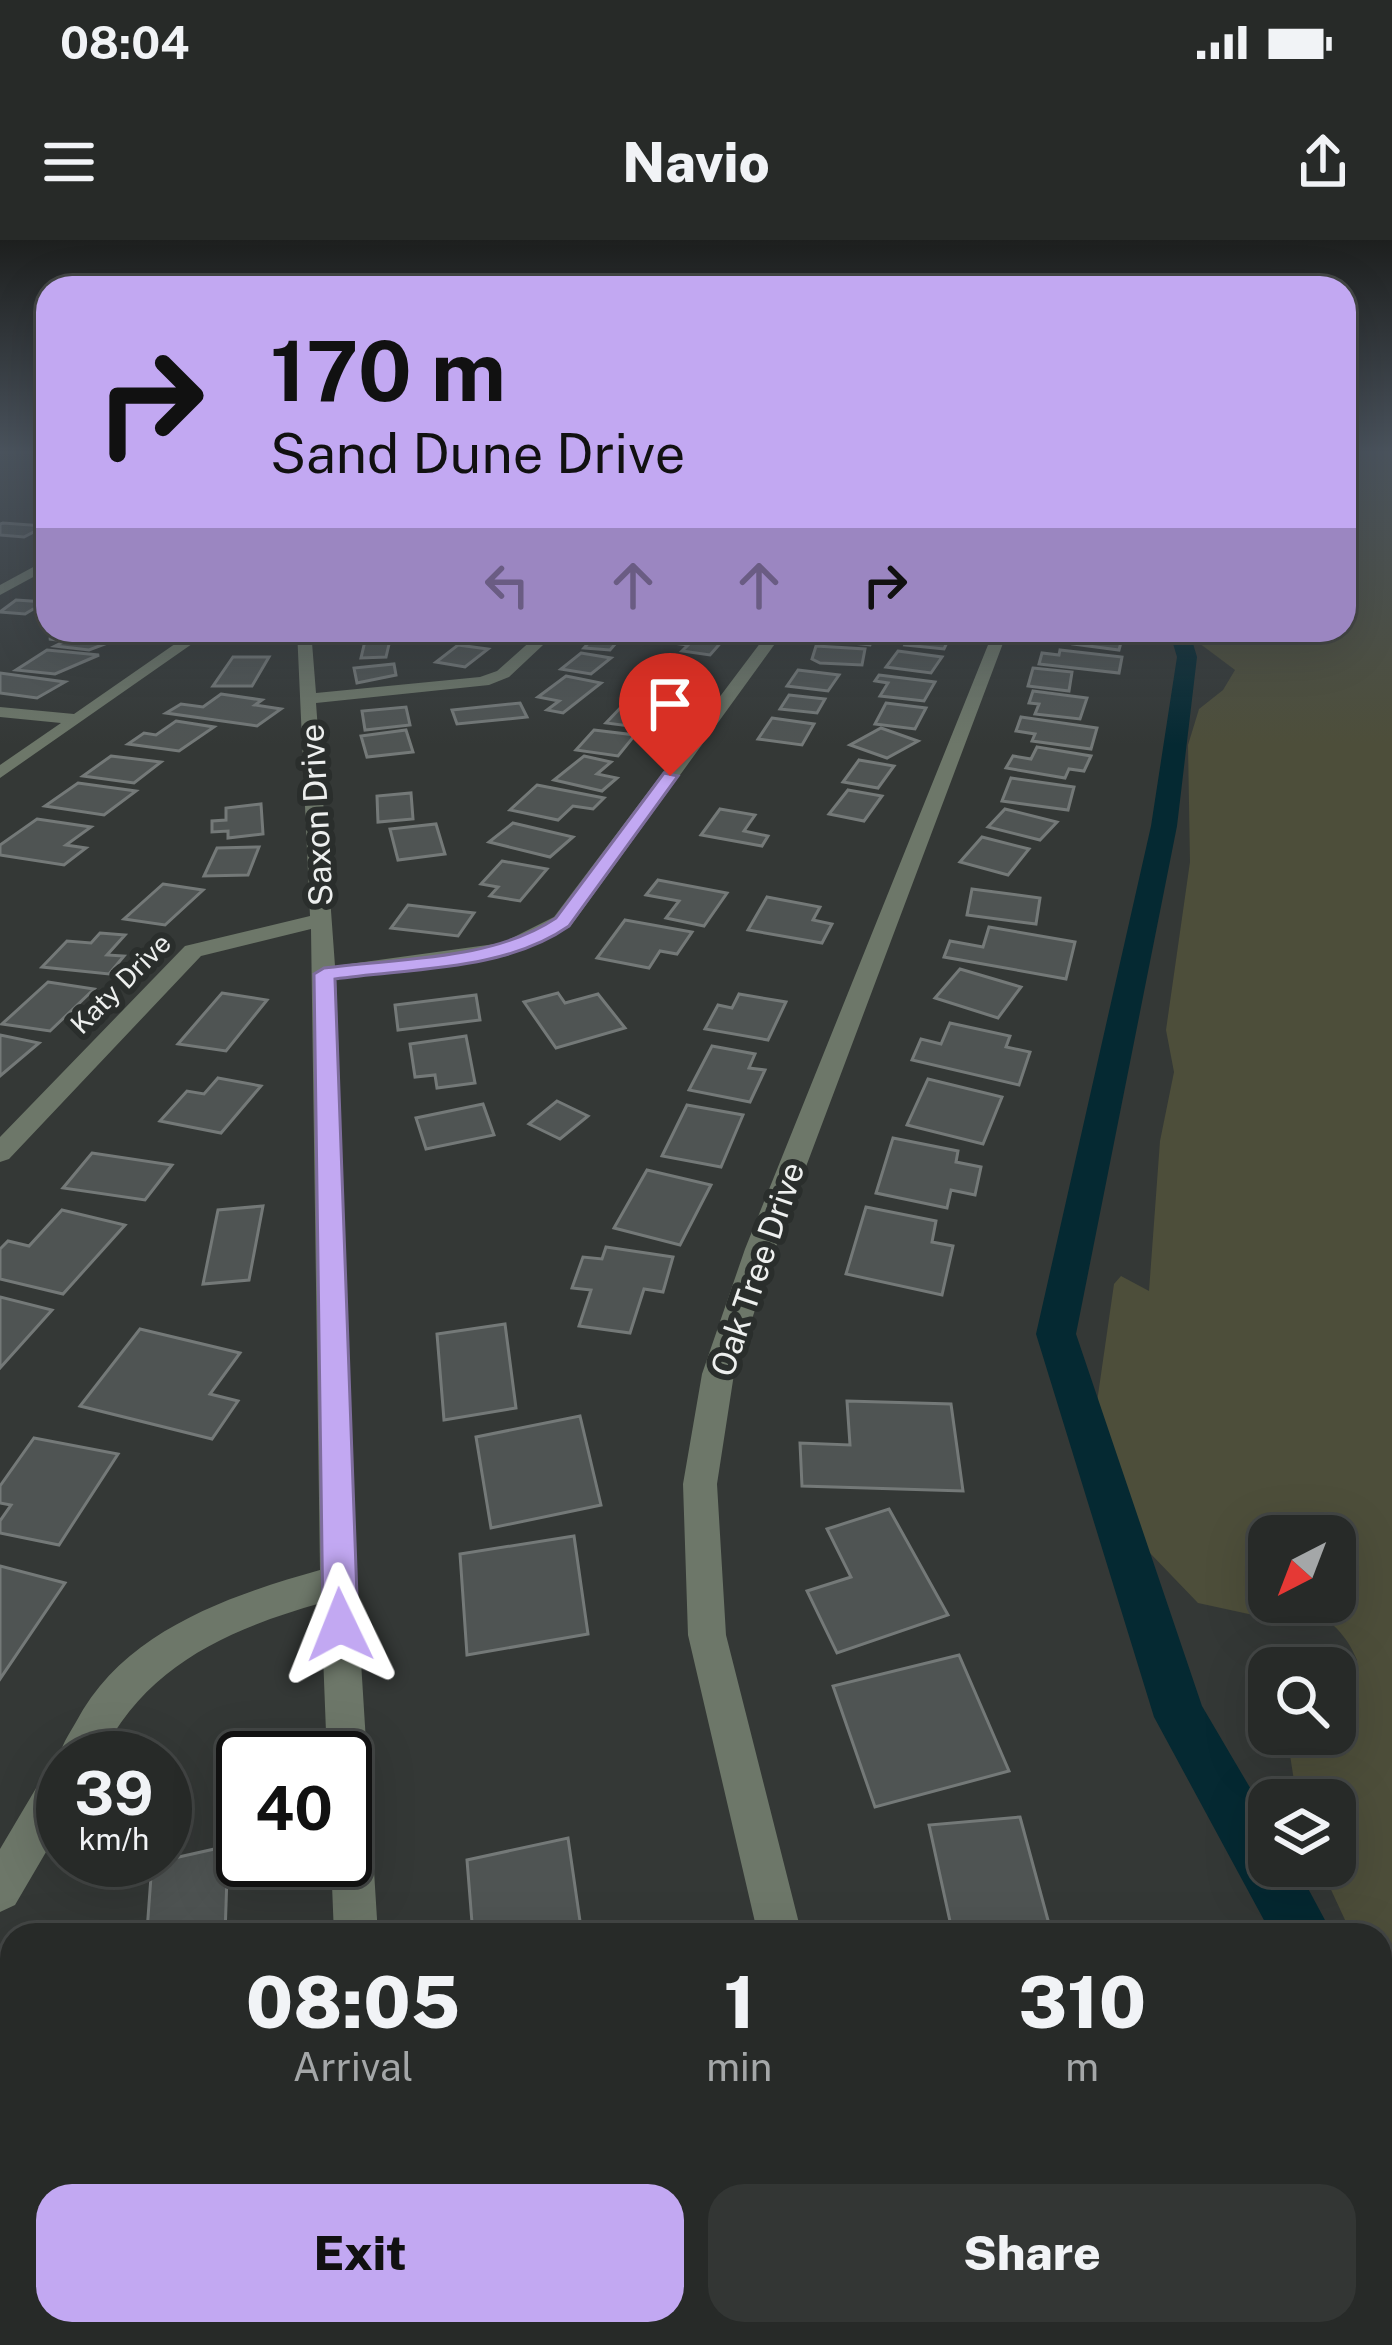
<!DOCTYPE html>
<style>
body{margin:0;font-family:"Public Sans",sans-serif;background:#333634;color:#f1f3f6;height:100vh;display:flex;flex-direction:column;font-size:45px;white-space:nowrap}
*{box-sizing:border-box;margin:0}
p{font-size:39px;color:#a4a7a8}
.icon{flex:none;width:66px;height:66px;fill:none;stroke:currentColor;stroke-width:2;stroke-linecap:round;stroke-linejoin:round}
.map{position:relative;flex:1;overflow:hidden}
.sheet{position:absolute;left:0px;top:1683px;width:1392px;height:423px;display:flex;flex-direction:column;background:#272a28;border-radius:36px 36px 0 0;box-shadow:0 12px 48px #0002,0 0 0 3px #434645}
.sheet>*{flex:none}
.hud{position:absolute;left:36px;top:36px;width:1320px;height:366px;border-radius:36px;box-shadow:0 12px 48px #0002,0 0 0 3px #434645;background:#c2a8f2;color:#111;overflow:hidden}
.needle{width:78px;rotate:222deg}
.buttons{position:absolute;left:1248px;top:1275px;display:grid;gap:24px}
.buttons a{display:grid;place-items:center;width:108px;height:108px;border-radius:24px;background:#272a28;box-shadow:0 12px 48px #0002,0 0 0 3px #434645;font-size:60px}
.speed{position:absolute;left:36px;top:1491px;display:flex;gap:24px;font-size:60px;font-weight:700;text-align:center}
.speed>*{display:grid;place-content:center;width:156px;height:156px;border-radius:50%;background:#272a28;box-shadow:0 12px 48px #0002,0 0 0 3px #434645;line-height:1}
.speed small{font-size:30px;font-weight:400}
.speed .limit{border:6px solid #111;border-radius:18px;background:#fff;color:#111}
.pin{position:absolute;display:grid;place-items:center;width:102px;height:102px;color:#fff;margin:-123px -51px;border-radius:50% 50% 50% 0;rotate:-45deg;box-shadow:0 0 12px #0007}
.pin .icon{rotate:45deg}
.me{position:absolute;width:132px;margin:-66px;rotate:358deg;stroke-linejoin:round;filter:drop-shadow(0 0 9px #0008)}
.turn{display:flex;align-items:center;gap:42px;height:252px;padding:0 36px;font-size:54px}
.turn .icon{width:156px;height:156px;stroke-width:2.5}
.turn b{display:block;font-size:84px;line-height:102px}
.lanes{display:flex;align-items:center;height:114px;padding:0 36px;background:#0003;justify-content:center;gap:60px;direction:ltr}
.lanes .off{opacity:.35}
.eta{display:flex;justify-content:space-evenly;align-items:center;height:204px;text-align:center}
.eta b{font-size:72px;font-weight:800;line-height:84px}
.button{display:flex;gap:24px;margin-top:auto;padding:24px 36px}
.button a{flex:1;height:138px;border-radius:36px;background:#c2a8f2;color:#111;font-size:48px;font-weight:800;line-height:138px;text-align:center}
.button a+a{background:#333634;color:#f1f3f6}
.status{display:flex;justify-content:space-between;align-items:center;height:84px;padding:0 60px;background:#272a28;direction:ltr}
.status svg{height:33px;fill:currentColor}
header{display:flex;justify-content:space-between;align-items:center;height:156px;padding:0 36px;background:#272a28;font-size:54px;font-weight:800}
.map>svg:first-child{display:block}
.green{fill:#4d4e3a;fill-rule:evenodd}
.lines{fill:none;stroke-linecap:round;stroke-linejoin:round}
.canal{fill:#052932;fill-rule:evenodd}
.building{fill:#4f5453;stroke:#747978;stroke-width:3}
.minor{fill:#6d7769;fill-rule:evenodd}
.route{fill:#c2a8f2;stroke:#7e6d9d;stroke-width:3}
.labels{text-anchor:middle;stroke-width:12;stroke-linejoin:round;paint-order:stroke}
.far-street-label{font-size:27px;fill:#edefee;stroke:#2a2e2c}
.street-label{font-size:33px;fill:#edefee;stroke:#2a2e2c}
</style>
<div class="status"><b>08:04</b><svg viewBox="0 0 49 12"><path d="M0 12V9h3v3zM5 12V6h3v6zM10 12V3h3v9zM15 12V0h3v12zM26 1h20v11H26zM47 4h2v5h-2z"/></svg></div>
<header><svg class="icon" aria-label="menu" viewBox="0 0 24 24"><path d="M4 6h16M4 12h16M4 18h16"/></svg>Navio<svg class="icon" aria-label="share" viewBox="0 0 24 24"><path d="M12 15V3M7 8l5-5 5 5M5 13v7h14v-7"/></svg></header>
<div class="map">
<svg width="1392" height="2105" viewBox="0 0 1392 2105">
<rect width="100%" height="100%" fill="#343836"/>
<path class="green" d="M 1344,211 L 1392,211 L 1392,1763 L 1380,1742 L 1380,1695 L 1352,1695 L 1320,1626 L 1335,1626 L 1335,1560 L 1297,1560 L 1290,1515 L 1303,1494 L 1335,1494 L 1335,1457 L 1349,1441 L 1357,1420 C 1344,1389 1325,1376 1297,1362 L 1267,1378 L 1198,1363 L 1148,1311 L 1097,1162 L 1114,1044 L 1121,1036 L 1149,1051 L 1160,901 L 1174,832 L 1166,790 L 1190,622 L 1188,505 L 1199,469 L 1223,450 L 1235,430 L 1199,403 L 1190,390 L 1344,390 ZM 1269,1296 L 1335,1296 L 1335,1362 L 1269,1362 Z"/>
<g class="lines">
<g class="canal">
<polygon points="1169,390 1189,390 1197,417 1177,586 1076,1094 1202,1466 1269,1580 1269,1626 1296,1626 1333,1695 1272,1695 1154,1477 1036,1094 1151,586 1177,417"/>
<polygon points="1380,1796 1392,1801 1392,1879 1380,1874"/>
</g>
</g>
<g class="building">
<polygon points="0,284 3,283 45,286 24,297 0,295"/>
<polygon points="16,360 45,362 25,374 0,372"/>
<polygon points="78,390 112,390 134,393 89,410 55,406 65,401 49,399"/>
<polygon points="828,390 877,390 870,405 833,401 837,394"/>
<polygon points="913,390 935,390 952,392 944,409 905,405"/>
<polygon points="1091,390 1124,391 1119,410 1073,404 1076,394 1090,396"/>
<polygon points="598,392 623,395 610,410 584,408"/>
<polygon points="690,394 724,399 710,415 682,411 688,405 680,404"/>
<polygon points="390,400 386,417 361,418 365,401"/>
<polygon points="458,405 488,409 465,427 436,422"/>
<polygon points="816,406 865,409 862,425 820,423 812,419"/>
<polygon points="47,410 99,415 55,434 16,430"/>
<polygon points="1060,410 1122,417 1119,433 1039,424 1042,413 1059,415"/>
<polygon points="898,411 942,417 931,433 886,427"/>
<polygon points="581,413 611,418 591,434 561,429"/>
<polygon points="233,417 269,417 252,446 213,446"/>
<polygon points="394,424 396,435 357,443 354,428"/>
<polygon points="1033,428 1072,432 1069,451 1028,446"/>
<polygon points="798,430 839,435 828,451 787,446"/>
<polygon points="0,433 65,442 37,458 0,453"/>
<polygon points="879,435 935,442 924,461 880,456 888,443 875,441"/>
<polygon points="566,436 601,443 563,473 547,470 559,461 538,457"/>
<polygon points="664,439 693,443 678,459 648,454"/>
<polygon points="1033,451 1087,458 1080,479 1035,474 1039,464 1029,463"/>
<polygon points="221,454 262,460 255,465 281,469 257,486 166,473 181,464 203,467"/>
<polygon points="789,455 825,459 817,473 780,469"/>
<polygon points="520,463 527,477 457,484 452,470"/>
<polygon points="886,463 926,468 915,489 875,484"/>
<polygon points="624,464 669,471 653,489 606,483"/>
<polygon points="406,467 410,485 365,490 362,471"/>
<polygon points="1021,477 1097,488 1091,509 1032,501 1035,494 1016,491"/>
<polygon points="772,478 814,484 802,505 758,499"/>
<polygon points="176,481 214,487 179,511 128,504 144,493 156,495"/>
<polygon points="881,488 918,501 887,518 850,505"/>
<polygon points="406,490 413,512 367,517 361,496"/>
<polygon points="594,490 635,495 618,516 576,510"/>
<polygon points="1037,507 1091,516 1084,531 1069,529 1065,538 1006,528 1013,516 1031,519"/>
<polygon points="111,516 161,522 134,543 83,536"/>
<polygon points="584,516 611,522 597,534 617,538 602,551 554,540"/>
<polygon points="859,520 894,526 878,548 843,542"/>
<polygon points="1011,538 1074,547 1068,570 1002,561"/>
<polygon points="78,543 136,551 104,575 45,566"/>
<polygon points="537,545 604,558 593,569 573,566 558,580 510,570"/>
<polygon points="848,550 882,556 864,581 829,574"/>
<polygon points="411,553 413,579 378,582 377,556"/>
<polygon points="261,564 263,594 228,598 228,591 212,592 212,581 226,580 226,568"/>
<polygon points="720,569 755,575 744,591 768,596 762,606 701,595"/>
<polygon points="1005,569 1057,582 1040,600 988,587"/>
<polygon points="37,579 91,587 66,605 86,608 64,625 0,615 0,605"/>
<polygon points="513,583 573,597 550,617 489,602"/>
<polygon points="436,584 445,614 398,620 390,589"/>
<polygon points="982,597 1029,609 1008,635 960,622"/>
<polygon points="259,607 248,635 204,636 217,608"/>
<polygon points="502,621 547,629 520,661 490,656 498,647 481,644"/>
<polygon points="658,640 727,653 704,686 666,678 679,661 646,655"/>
<polygon points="163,644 203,650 165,685 124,679"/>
<polygon points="972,649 1040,658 1036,684 967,675"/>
<polygon points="767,657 820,667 813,680 832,684 822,703 748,690"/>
<polygon points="408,665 474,673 458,696 391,688"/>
<polygon points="625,680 692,692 677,714 660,711 649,728 597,718"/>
<polygon points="989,687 1075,702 1066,739 944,717 950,701 983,707"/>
<polygon points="100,693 125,695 107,715 124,716 109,734 42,727 67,701 91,703"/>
<polygon points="960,729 1021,747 998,778 935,758"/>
<polygon points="48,742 94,749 50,791 2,784"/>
<polygon points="222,753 267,760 226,811 178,804"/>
<polygon points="558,753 565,763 598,754 625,788 556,808 524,762"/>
<polygon points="739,754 786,762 768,800 705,789 718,765 732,768"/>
<polygon points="476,755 480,780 398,790 395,765"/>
<polygon points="950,783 1010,796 1006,807 1030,812 1019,845 912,820 921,799 941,804"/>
<polygon points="0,795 39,803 0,836"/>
<polygon points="466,796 475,843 437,848 435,835 415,837 410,804"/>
<polygon points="712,806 755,814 749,828 765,830 750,862 689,850"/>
<polygon points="218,838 261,846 221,893 160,881 187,851 204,854"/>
<polygon points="928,839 1002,857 983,904 907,885"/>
<polygon points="557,861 588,876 560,899 529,884"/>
<polygon points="483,864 494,895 426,909 416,878"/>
<polygon points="687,865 743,875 721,927 662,916"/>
<polygon points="893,898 958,911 956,922 981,927 975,955 951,950 947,968 876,953"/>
<polygon points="92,913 172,925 145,960 63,948"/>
<polygon points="647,930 711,945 680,1005 614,988"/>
<polygon points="263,966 249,1040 203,1044 218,970"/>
<polygon points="866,967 936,981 932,1002 953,1006 942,1055 846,1034"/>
<polygon points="62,970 125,985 63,1054 0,1039 0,1009 8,1001 29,1006"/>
<polygon points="606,1007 673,1017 663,1052 644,1049 630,1093 579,1086 591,1050 572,1048 583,1017 602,1019"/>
<polygon points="0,1057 52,1070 0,1128"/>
<polygon points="505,1084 516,1168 444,1180 437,1094"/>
<polygon points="140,1089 240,1113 210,1154 238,1161 212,1199 80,1166"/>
<polygon points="847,1161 951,1164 963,1251 802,1246 800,1203 850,1205"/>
<polygon points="580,1176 601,1265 491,1288 476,1197"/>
<polygon points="34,1198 118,1214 59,1305 0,1293 0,1281 11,1265 0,1263 0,1246"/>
<polygon points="889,1269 948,1375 837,1413 807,1351 851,1337 827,1289"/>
<polygon points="574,1296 588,1394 467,1415 460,1314"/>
<polygon points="0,1326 65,1343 0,1439"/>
<polygon points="959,1415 1009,1531 875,1567 833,1446"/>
<polygon points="1020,1577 1052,1695 953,1695 929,1585"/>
<polygon points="568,1598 582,1695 473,1695 467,1620"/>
<polygon points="228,1606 225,1695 130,1695 147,1691 152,1623"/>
<polygon points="12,1890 12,1971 1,1974 7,1891"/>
<polygon points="62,2094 193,2094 160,2105 61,2105"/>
<polygon points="535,2094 648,2094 649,2105 536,2105"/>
<polygon points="1031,2094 1216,2094 1220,2105 1034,2105"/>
</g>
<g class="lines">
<g class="minor">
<polygon points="48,319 48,329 0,355 0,345"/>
<polygon points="195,390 212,390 0,538 0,525 61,483 0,477 0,467 74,474"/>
<path d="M 297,390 L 311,390 L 316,453 L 480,437 L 497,431 L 543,390 L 559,390 L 509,437 L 489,445 L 316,463 L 335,726 L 502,703 L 554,677 L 770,390 L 785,390 L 570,687 L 507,716 L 336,739 L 356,1341 L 378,1695 L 334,1695 L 331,1620 L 345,1620 L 345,1518 L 327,1518 L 321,1363 C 226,1390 145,1426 100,1518 L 63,1518 L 63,1583 L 15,1665 L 0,1672 L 0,1609 L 48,1528 L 60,1524 C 58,1509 68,1496 76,1482 C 123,1392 227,1356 320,1330 L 311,689 L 201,716 L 9,919 L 0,922 L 0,897 L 185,706 L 310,676 Z"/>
<polygon points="994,390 1008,390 775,1009 734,1134 717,1244 726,1395 802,1695 758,1695 688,1395 683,1244 702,1134 745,1009"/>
<rect x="350" y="2094" width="54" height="11"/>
<polygon points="851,2094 905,2094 907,2105 853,2105"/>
</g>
</g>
<linearGradient id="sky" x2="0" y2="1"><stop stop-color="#1d1f1e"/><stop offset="0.42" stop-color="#4a535d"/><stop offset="1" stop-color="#4a535d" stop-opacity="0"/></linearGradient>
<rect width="1392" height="505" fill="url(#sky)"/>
<path class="route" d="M 664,533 L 678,536 L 569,686 C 505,731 411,728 335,739 L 358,1385 L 353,1397 L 340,1401 L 328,1397 L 323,1385 L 314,734 L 324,728 C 398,718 492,721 556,678 Z"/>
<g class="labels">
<g class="far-street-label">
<text transform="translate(121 744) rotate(-45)" y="9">Katy Drive</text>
</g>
<g class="street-label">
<text transform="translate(316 575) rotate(-93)" y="12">Saxon Drive</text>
<text transform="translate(757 1029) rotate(-71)" y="12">Oak Tree Drive</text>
</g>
</g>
</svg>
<div class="buttons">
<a><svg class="needle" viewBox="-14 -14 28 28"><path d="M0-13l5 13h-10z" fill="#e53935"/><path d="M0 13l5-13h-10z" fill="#a4a7a8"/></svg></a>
<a><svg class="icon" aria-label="search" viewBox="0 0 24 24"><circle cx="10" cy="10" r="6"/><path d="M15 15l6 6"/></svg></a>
<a><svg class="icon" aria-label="layers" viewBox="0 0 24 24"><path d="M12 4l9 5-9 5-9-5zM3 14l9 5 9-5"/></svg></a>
</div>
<div class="speed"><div>39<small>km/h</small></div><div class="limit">40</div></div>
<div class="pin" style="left:670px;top:536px;background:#d93025"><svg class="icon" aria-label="arrive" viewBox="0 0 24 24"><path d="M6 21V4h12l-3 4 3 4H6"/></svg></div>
<svg class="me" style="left:340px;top:1385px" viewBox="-20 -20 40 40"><path d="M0-17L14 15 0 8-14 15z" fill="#c2a8f2" stroke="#fff" stroke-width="4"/></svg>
<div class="hud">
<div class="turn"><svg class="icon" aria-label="right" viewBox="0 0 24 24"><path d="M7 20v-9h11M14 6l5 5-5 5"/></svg><div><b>170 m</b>Sand Dune Drive</div></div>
<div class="lanes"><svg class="icon off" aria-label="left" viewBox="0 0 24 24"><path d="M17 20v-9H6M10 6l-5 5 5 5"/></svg><svg class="icon off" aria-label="ahead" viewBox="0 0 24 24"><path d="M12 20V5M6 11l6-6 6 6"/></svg><svg class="icon off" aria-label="ahead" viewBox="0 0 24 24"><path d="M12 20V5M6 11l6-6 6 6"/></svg><svg class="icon" aria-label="right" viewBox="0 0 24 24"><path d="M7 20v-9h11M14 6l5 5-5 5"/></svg></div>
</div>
<section class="sheet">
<div class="eta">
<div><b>08:05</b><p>Arrival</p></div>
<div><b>1</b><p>min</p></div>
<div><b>310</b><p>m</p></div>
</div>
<div class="button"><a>Exit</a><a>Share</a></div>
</section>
</div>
